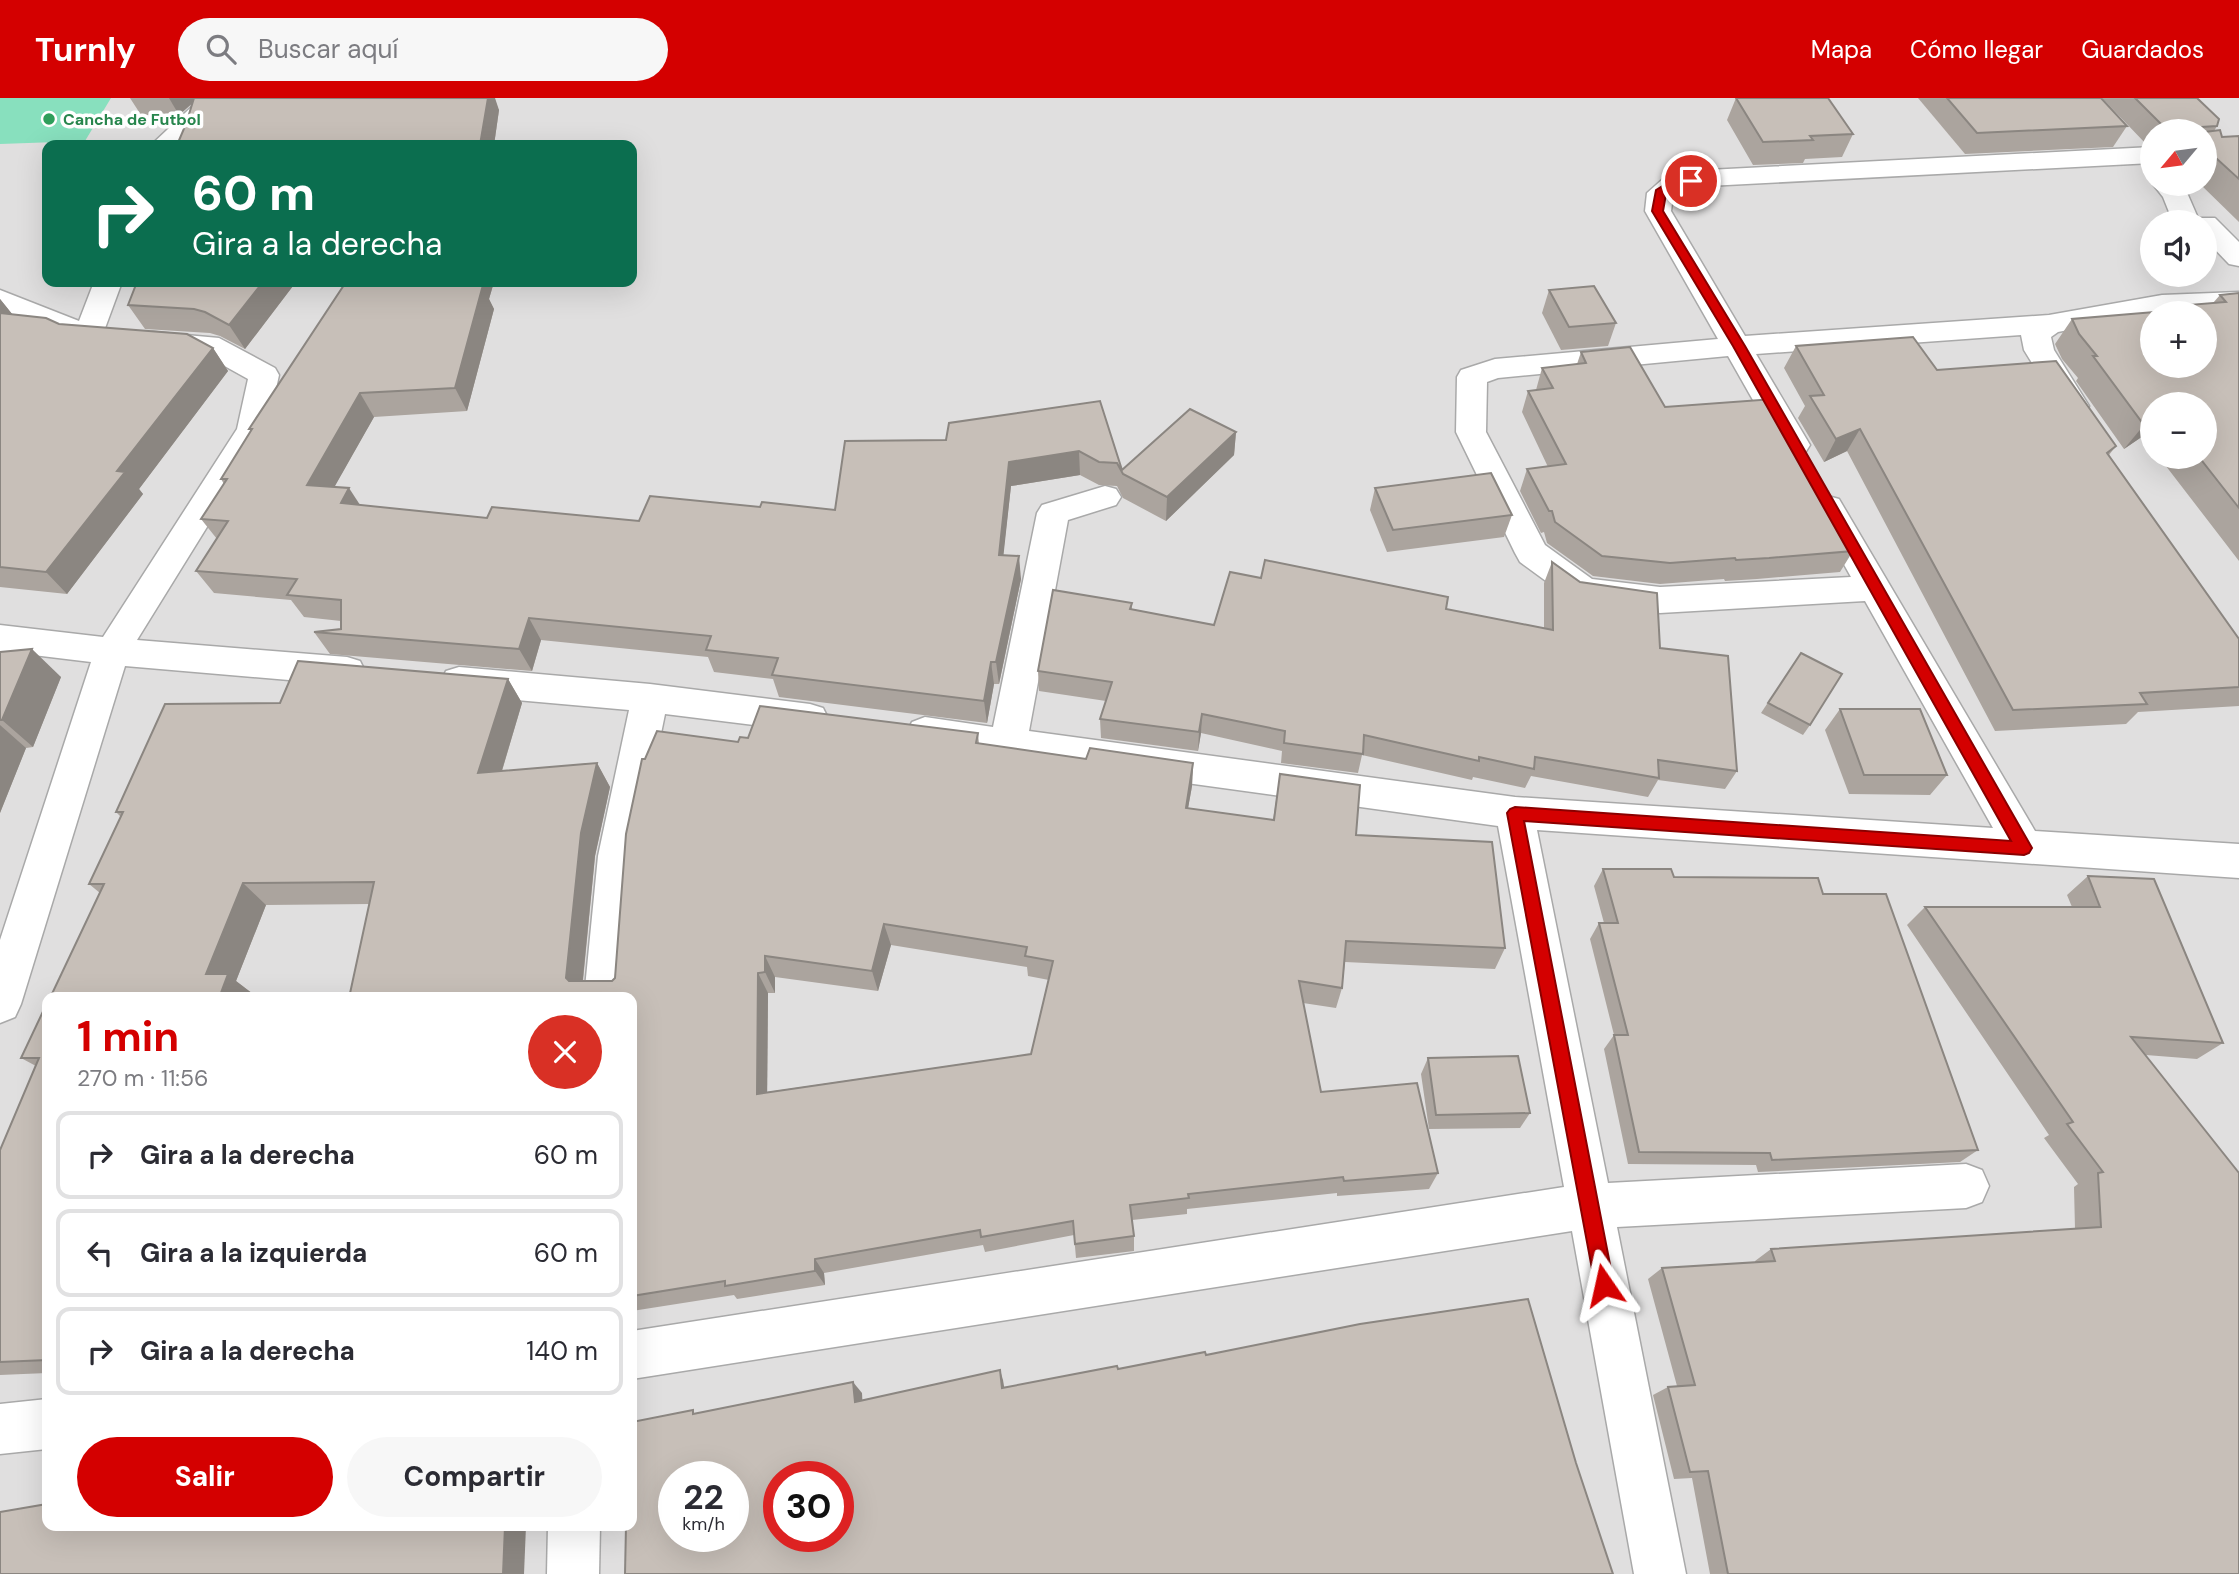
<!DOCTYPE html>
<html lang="es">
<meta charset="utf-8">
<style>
body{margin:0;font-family:"DM Sans",sans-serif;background:#f7f7f7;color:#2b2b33;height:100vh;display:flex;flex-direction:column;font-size:26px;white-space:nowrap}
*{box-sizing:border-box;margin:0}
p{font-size:23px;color:#7c7c81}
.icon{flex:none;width:38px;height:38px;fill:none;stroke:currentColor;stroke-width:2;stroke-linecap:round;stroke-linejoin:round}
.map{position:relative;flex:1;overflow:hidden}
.panel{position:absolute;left:42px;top:894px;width:595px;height:539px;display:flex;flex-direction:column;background:#fff;border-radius:14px;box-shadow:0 7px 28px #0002}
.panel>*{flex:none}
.hud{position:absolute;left:42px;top:42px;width:595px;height:147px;border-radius:14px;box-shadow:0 7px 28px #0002;background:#0b6e4f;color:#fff;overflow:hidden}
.needle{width:46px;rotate:241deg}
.controls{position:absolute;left:2140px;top:21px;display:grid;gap:14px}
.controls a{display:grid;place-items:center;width:77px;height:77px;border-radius:50%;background:#fff;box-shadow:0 7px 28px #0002;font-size:35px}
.speed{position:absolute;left:658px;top:1363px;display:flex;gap:14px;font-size:35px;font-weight:700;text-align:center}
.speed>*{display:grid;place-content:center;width:91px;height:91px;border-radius:50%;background:#fff;box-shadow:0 7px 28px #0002;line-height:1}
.speed small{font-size:18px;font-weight:400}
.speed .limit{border:10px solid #d22;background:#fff;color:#111}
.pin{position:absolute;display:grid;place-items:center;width:60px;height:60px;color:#fff;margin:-30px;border:4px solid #fff;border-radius:50%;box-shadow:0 2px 7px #0007}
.me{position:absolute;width:77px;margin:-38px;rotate:349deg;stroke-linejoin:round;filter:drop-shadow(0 0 5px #0008)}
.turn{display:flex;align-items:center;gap:24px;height:147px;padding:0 35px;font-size:32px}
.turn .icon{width:91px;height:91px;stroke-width:2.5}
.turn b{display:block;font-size:49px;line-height:60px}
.round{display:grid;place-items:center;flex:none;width:74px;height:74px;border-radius:37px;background:#f7f7f7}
.headline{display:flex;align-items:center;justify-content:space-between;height:119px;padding:0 35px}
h1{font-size:42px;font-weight:700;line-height:52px;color:#d40000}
.cta{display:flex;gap:14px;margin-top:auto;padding:14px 35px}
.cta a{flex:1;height:80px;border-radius:42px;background:#d40000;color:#fff;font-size:28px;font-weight:700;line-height:80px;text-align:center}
.cta a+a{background:#f7f7f7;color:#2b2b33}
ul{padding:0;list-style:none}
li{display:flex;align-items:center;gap:21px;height:88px;margin:0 14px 10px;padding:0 21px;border:4px solid #e1e1e2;border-radius:14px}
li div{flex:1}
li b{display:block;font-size:26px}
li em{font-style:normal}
header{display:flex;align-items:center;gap:42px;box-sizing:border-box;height:98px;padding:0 35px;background:#d40000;color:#fff}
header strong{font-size:33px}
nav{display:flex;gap:38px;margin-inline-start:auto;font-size:24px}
.search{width:490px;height:63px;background:#f7f7f7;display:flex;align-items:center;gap:18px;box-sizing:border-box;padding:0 24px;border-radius:38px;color:#7c7c81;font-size:26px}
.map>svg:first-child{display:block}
.residential{fill:#e0dfdf;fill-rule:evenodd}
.pitch{fill:#88e0be}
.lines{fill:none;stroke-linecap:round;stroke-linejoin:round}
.street-casing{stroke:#a9a9a9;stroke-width:3}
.street{fill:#fff;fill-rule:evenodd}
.wall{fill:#aba49e;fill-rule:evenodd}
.shaded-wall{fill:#8b8681}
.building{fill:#c7bfb8;stroke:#8b8681;stroke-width:2;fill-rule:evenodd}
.route{fill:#d40000;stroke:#8a0000;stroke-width:2}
.leisure-dot{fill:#2e9e5b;stroke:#fff;stroke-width:2.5}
.labels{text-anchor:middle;stroke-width:7;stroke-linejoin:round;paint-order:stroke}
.far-leisure-label{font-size:16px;font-weight:bold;fill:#27864d;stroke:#fff;text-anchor:start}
</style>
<header>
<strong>Turnly</strong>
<div class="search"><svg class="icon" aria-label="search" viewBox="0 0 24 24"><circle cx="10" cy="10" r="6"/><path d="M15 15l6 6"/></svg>Buscar aquí</div>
<nav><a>Mapa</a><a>Cómo llegar</a><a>Guardados</a></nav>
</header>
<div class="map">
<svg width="2239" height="1476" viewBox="0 0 2239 1476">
<rect width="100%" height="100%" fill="#f2efe9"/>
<path class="residential" d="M 0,0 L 2239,0 L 2239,1476 L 0,1476 ZM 2152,33 L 2205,33 L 2205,86 L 2152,86 ZM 47,47 L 632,47 L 632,184 L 47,184 ZM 2152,124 L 2205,124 L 2205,177 L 2152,177 ZM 2152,215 L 2205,215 L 2205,268 L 2152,268 ZM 2152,306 L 2205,306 L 2205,359 L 2152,359 ZM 47,900 L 632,900 L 632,1428 L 47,1428 ZM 674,1379 L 733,1379 L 733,1438 L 674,1438 ZM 779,1379 L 838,1379 L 838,1438 L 779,1438 Z"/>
<polygon class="pitch" points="0,0 111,0 85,43 0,46"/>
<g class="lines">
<defs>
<g id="street">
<polygon points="201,0 227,0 179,47 151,47"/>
<polygon points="2152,49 2152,65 1708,88 1681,93 1673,98 1671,113 1745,238 2049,217 2162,197 2239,194 2239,212 2152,215 2058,234 2051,239 2054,252 2089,308 2085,315 2074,318 2063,315 2024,252 2021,237 1756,256 1810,347 1805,355 1794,358 1783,355 1728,258 1498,280 1487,284 1486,334 1545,447 1592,481 1660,489 1851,479 1812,409 1817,401 1828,398 1839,401 2035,733 2239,746 2239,780 1537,732 1608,1085 1966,1066 1982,1072 1989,1088 1982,1104 1966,1110 1617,1129 1686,1476 1634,1476 1572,1133 632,1281 632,1233 1564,1089 1498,728 925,649 912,644 907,634 912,624 925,619 993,629 1037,415 1042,407 1105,388 1116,391 1121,399 1116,407 1068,422 1029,633 1515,699 1993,730 1865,503 1660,515 1572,502 1520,464 1515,455 1456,334 1457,279 1461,272 1495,261 1718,241 1645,113 1647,95 1664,80 1708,72"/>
<polygon points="2152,85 2179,86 2188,97 2198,120 2215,120 2239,144 2239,168 2229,166 2205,141 2205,124 2173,124 2163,99"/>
<polygon points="94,184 122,184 104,233 108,239 103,246 93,248 77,246 74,242 0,211 0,192 79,223"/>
<polygon points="153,234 219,240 275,270 279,277 267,332 137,542 347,559 360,563 365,573 360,583 347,587 125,568 21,906 15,919 0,925 0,842 91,564 0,553 0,527 103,539 237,331 248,281 203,256 143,250 138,243 143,236"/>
<polygon points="459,569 650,586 810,606 823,610 828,620 823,630 810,634 665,616 636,758 626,900 584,900 598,758 629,612 459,597 446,593 441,583 446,573"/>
<polygon points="47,1301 47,1351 0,1356 0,1306"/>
<polygon points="548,1428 600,1428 599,1476 547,1476"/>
</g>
</defs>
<use href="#street" class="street-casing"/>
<use href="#street" class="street"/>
</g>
<g class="wall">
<polygon points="130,0 488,0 499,12 494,47 177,47 186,26 192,6 179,17 141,17"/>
<polygon points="1736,0 1853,36 1842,59 1805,61 1803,65 1753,67 1727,22"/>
<polygon points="1918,0 2101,0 2127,28 2113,49 1965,56"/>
<polygon points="2102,0 2197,0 2217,28 2214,33 2222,39 2239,38 2239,124 2200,86 2205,86 2205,33 2152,33 2152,47 2147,47"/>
<polygon points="137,184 296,184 245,251 220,238 210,235 145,231 128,207"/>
<polygon points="346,184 494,184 489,201 494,211 467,313 374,319 334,389 360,407 487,420 639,423 760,409 835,412 946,342 1100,303 1122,372 1236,334 1234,357 1166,423 1123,400 1117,388 1099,387 1080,377 1011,388 1003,457 1021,481 999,586 994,586 987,625 779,599 773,581 714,574 708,559 541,542 532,573 330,556 314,534 341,531 341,523 304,519 291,502 214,495 196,473 217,441 201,421 224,386 221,381 251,333 249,331"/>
<polygon points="1549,192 1616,225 1608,248 1561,252 1542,215"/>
<polygon points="2239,195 2239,463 2159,359 2205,359 2205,306 2152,306 2152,350 2143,338 2124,351 2076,283 2078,280 2062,261 2055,246 2072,221 2185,211 2188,207 2213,205 2220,197"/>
<polygon points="0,201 12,216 59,226 213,250 228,273 139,391 143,396 67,496 0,489"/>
<polygon points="1796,248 1937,272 2116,348 2109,357 2239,541 2239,608 2138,614 2126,626 1995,633 1847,353 1824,364 1798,320 1805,308 1784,270"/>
<polygon points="1581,254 1665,309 1853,453 1840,474 1757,481 1725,483 1724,481 1660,486 1593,478 1547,445 1544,434 1541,435 1520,393 1527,371 1548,369 1522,314 1528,293 1536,292 1542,270 1577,266"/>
<polygon points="1375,390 1512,417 1504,439 1387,454 1370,412"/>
<polygon points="1552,464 1660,550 1737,673 1725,691 1658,682 1648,699 1531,678 1525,690 1473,679 1472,682 1362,657 1358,675 1281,665 1282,653 1201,635 1198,653 1101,640 1100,621 1106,603 1039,593 1038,573 1132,505 1132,511 1214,527 1261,480 1446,511 1544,530 1544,485"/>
<polygon points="0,554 61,579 33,649 26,650 0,715"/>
<polygon points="1801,555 1810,627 1803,637 1761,615"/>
<path d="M 298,563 L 508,581 L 522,605 L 502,673 L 597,665 L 610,689 L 595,758 L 583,883 L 612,883 L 615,880 L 626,736 L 642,661 L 645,661 L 657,633 L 738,644 L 740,639 L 748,640 L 760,608 L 978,635 L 979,646 L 1086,661 L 1090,650 L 1193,665 L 1192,688 L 1188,710 L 1273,722 L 1280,676 L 1360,687 L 1356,737 L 1492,744 L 1505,850 L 1495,871 L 1345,864 L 1342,890 L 1336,910 L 1303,905 L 1321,994 L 1417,985 L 1438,1075 L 1429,1091 L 1337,1098 L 1337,1095 L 1187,1111 L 1187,1116 L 1132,1122 L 1134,1138 L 1134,1153 L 1076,1160 L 1074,1137 L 985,1154 L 983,1147 L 824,1175 L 825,1187 L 737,1201 L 734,1197 L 632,1213 L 632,900 L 349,900 L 370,806 L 266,807 L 236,883 L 253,896 L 252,900 L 50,900 L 100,795 L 89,786 L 121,719 L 116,714 L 165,606 L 280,605 ZM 891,847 L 1027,869 L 1028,878 L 1049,882 L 1031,956 L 767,994 L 768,895 L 775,895 L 775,879 L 878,893 Z"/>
<polygon points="1840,611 1947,677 1930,697 1849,696 1825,632"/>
<polygon points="1603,771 1823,796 1978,1052 1960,1064 1758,1074 1756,1067 1628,1066 1604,951 1614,937 1590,841 1599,825 1604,825 1594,788"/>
<polygon points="2088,778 2223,945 2197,961 2146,957 2239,1476 1710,1476 1692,1380 1674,1381 1653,1297 1668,1289 1677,1288 1648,1181 1662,1170 1755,1164 1755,1163 1771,1151 2075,1131 2074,1089 2078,1086 2044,1040 2049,1037 1907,827 1925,809 2072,809 2067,797"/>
<polygon points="47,905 47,1275 0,1277 0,1052 36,968 21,960"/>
<polygon points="1428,960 1530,1015 1520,1030 1429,1031 1421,976"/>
</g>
<g class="shaded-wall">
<polygon points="169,0 198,0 179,17"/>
<polygon points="488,0 495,0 499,12 494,47 480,47"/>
<polygon points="263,184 296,184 245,251 229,227"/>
<polygon points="477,184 494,184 489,201 494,211 467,313 455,290"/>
<polygon points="0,201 17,222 0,234"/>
<polygon points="213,250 228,273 139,391 143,396 67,496 46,474 117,373"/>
<polygon points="360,295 374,319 322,411 307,387"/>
<polygon points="2152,321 2152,326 2143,338 2124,351 2144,327"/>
<polygon points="1860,331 1847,353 1824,364 1836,341"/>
<polygon points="1236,334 1234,357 1166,423 1167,399"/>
<polygon points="1079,353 1080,377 1011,388 1001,480 999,457 1009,364"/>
<polygon points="349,390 364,413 341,405"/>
<polygon points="1019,458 1021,481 999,586 996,564"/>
<polygon points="529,520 541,542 532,573 519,551"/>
<polygon points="32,551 61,579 33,649 2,622"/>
<polygon points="991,564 994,586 987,625 984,603"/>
<polygon points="508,581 522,605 494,699 478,675"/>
<polygon points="1202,616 1201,635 1198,653 1199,634"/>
<polygon points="0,627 26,650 0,715"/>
<polygon points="597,665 610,689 595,758 581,900 566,880 581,735"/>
<polygon points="1193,665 1192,688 1184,733 1186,710"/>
<polygon points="243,785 266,807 236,883 253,896 252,900 219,900 206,876"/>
<polygon points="884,826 891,847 878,893 872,873"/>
<polygon points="765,858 775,879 775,895 765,874"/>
<polygon points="758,875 768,895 767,1014 757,996"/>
<polygon points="815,1161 824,1175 825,1187 815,1173"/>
<polygon points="1000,1272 1003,1282 1006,1300 1002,1290"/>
<polygon points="853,1284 862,1295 863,1314 855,1304"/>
<polygon points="505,1428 526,1428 524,1476 503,1476"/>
</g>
<g class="building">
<polygon points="194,0 488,0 480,47 177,47 186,26"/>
<polygon points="1736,0 1828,0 1853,36 1810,38 1813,42 1763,44"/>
<polygon points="1947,0 2101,0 2127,28 1977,35"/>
<polygon points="2135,0 2197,0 2219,21 2217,28 2169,31 2168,26 2161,26"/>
<polygon points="2220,32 2222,39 2239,38 2239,81 2205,50 2205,34"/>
<polygon points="137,184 263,184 229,227 205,214 194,211 128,207"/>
<polygon points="346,184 477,184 476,187 483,187 455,290 360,295 307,387 349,390 341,405 487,420 492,409 639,423 650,398 760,409 762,404 835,412 845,343 946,342 949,325 1100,303 1122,372 1190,311 1236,334 1167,399 1123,376 1117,365 1099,364 1079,353 1009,364 999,457 1019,458 996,564 991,564 984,603 772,577 778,560 706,552 711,538 529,520 519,551 314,534 341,531 341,502 287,497 297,481 196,473 228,423 201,421 227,381 221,381 252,331 249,331"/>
<polygon points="1594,188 1616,225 1569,229 1549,192"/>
<path d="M 2239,195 L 2239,410 L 2199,359 L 2205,359 L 2205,306 L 2152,306 L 2152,321 L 2144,327 L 2093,258 L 2097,258 L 2079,236 L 2072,221 L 2191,211 L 2188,207 L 2226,204 L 2220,197 ZM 2152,215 L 2205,215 L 2205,268 L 2152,268 Z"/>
<polygon points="0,215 46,220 59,226 187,236 213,250 117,373 125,374 46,474 0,469"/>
<polygon points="1913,239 1937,272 2056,263 2116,348 2107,355 2239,541 2239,589 2140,595 2147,606 2013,612 1860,331 1836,341 1810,298 1824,297 1796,248"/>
<polygon points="1630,249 1665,309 1774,301 1835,408 1853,453 1769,460 1736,462 1735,460 1670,465 1602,458 1555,424 1552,413 1549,413 1527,371 1566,366 1528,293 1553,290 1542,270 1586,265 1581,254"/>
<polygon points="1491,375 1512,417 1393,432 1375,390"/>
<polygon points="1265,462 1448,499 1446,511 1553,532 1552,464 1580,484 1657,495 1660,550 1728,558 1737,673 1658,662 1659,680 1535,659 1534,671 1479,659 1479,663 1364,637 1363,656 1284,645 1285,633 1202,616 1199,634 1100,621 1112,584 1038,573 1053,492 1132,505 1130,511 1214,527 1230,474 1261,480"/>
<polygon points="32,551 2,622 0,622 0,554"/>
<polygon points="1801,555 1842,576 1810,627 1768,605"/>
<path d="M 298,563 L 508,581 L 478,675 L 597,665 L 581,735 L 566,880 L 569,883 L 612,883 L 615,880 L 626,736 L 642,661 L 645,661 L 657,633 L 738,644 L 740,639 L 748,640 L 760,608 L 978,635 L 976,645 L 1086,661 L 1090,650 L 1193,665 L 1186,710 L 1274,722 L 1280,676 L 1360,687 L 1356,737 L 1492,744 L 1505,850 L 1346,843 L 1342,890 L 1299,883 L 1321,994 L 1417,985 L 1438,1075 L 1344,1083 L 1343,1079 L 1188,1096 L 1189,1100 L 1130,1107 L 1134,1138 L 1075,1146 L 1073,1123 L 981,1139 L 980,1132 L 815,1161 L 815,1173 L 725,1188 L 725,1183 L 632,1198 L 632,900 L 349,900 L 374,784 L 243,785 L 206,876 L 228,876 L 219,900 L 50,900 L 104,786 L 89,786 L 123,714 L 116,714 L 165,606 L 280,605 ZM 884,826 L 1027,849 L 1025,858 L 1053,863 L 1031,956 L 757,996 L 758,875 L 765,874 L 765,858 L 872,873 Z"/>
<polygon points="1840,611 1920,611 1947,677 1864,677"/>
<polygon points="1603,771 1671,771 1674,779 1818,780 1823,796 1886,796 1978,1052 1772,1062 1770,1055 1639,1054 1614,937 1628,937 1599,825 1618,825"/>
<polygon points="2088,778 2154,781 2223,945 2131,939 2239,1075 2239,1476 1728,1476 1708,1373 1690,1374 1668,1289 1695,1287 1662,1170 1775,1163 1771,1151 2101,1129 2098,1075 2103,1074 2067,1026 2073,1024 1925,809 2100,809"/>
<polygon points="47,905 47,1262 0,1264 0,1052 39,960 21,960"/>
<polygon points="1518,958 1530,1015 1436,1017 1428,960"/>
<path d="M 1528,1201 L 1576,1365 L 1613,1476 L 625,1476 L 626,1428 L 632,1428 L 632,1324 L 693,1312 L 693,1316 L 853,1284 L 855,1304 L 1000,1272 L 1002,1290 L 1117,1268 L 1118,1271 L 1205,1254 L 1206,1257 L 1360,1226 ZM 674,1379 L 733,1379 L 733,1438 L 674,1438 ZM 779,1379 L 838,1379 L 838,1438 L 779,1438 Z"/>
<polygon points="47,1406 47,1428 505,1428 503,1476 0,1476 0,1414"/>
</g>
<polygon class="route" points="1691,80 1696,83 1695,85 1676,89 1666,96 1663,113 1745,248 2032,750 2029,755 2024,757 1524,723 1614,1187 1611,1194 1604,1197 1597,1194 1595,1187 1507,715 1510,711 1515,709 2011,743 1733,248 1652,113 1656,92 1669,84"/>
<circle class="leisure-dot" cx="49" cy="21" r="7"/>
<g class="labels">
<g class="far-leisure-label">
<text x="63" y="27">Cancha de Futbol</text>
</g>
</g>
</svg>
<div class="controls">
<a><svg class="needle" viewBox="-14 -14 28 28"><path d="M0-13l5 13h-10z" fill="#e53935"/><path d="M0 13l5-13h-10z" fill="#7c7c81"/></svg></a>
<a><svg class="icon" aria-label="sound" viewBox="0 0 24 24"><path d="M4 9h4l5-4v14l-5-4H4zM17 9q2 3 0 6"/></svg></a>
<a>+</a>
<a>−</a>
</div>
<div class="speed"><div>22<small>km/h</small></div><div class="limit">30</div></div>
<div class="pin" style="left:1691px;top:83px;background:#d93025"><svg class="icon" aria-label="arrive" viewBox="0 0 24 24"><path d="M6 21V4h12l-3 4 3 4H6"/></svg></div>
<svg class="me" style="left:1604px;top:1187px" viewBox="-20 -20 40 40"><path d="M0-17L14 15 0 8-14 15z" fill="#d40000" stroke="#fff" stroke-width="4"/></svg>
<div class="hud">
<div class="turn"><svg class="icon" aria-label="right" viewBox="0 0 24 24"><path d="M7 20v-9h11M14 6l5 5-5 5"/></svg><div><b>60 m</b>Gira a la derecha</div></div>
</div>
<section class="panel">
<div class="headline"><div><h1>1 min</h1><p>270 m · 11:56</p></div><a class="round" style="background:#d93025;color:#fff"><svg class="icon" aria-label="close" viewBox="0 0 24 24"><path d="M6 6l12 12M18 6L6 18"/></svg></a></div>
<ul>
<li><svg class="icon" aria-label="right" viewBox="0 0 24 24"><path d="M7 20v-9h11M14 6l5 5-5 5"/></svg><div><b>Gira a la derecha</b></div><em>60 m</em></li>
<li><svg class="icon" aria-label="left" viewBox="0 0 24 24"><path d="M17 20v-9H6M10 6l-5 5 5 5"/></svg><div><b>Gira a la izquierda</b></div><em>60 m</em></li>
<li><svg class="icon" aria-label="right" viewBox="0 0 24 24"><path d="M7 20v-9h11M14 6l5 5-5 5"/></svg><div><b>Gira a la derecha</b></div><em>140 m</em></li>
</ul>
<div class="cta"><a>Salir</a><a>Compartir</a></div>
</section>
</div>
